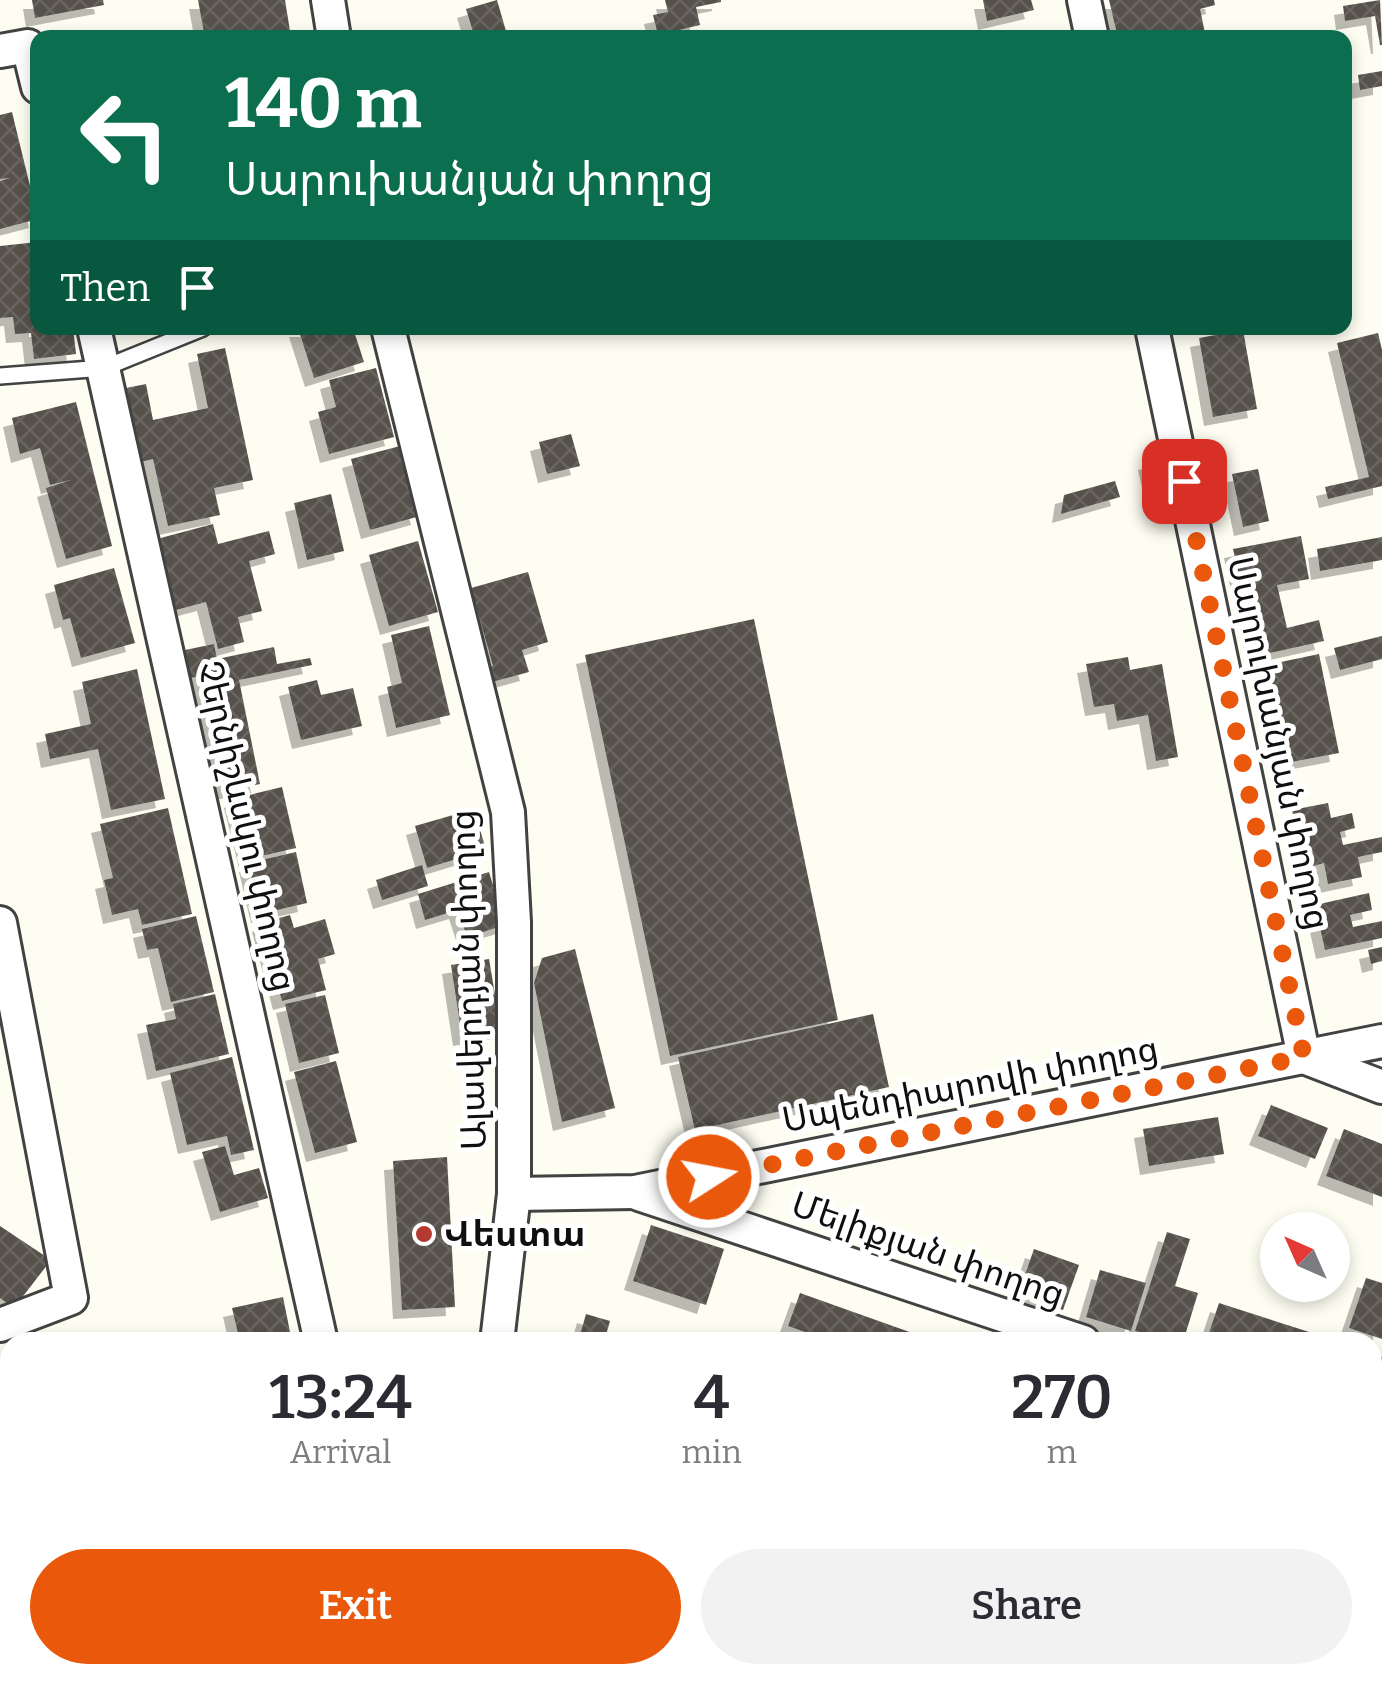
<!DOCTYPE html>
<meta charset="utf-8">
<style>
body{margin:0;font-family:Bitter,"Noto Sans Armenian",serif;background:#f2f2f3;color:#2b2b33;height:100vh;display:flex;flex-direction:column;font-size:38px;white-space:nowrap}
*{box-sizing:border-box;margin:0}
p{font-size:32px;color:#7c7c81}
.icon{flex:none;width:55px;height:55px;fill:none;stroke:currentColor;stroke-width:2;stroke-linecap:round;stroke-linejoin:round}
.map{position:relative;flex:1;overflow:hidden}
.side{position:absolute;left:0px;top:1332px;width:1382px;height:352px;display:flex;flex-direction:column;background:#fff;border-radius:30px 30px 0 0;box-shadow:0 5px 15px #0003}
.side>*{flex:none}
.guide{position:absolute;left:30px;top:30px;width:1322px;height:305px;border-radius:20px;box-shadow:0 5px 15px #0003;background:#0b6e4f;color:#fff;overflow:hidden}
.needle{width:65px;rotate:315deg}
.tools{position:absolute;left:1260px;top:1212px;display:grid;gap:20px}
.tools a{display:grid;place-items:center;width:90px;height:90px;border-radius:50%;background:#fff;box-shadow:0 5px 15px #0003;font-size:50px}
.pin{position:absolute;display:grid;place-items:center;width:85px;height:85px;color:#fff;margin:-42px;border-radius:20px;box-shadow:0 5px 15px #0006}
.me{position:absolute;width:110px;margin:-55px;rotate:79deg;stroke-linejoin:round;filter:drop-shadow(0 0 8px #0008)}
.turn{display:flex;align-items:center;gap:35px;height:210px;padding:0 30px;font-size:45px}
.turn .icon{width:130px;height:130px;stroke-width:2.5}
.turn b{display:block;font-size:70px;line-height:85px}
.then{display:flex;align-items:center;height:95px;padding:0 30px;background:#0003;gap:20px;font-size:38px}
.eta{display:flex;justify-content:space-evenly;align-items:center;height:170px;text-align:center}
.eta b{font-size:60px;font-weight:600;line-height:70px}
.cta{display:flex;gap:20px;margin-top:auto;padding:20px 30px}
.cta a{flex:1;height:115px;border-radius:60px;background:#ea580c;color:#fff;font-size:40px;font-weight:600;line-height:115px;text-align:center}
.cta a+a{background:#f2f2f3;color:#2b2b33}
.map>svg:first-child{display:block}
.building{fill:url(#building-cross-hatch);filter:url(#shadow)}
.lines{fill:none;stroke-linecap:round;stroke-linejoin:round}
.lane-casing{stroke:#424242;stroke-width:20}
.street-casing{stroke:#424242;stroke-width:38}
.secondary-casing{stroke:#313131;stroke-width:50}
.lane{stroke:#fff;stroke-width:15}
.street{stroke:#fff;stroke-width:32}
.secondary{stroke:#f8f9b1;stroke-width:45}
.route{stroke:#ea580c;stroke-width:18;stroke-dasharray:0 32.4}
.poi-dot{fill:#b43a31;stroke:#fff;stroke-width:4}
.labels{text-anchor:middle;stroke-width:10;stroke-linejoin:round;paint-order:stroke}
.street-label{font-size:35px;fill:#0f0f0f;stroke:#fff}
.poi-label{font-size:35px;font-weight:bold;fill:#0f0f0f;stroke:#fff;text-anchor:start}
</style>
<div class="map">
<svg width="1382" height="1684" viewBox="0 0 1382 1684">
<defs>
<pattern id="building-cross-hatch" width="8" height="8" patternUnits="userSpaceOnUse" patternTransform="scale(2.5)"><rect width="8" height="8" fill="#56514c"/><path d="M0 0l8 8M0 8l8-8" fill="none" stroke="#696561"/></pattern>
<filter id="shadow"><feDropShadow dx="-9" dy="9" stdDeviation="0" flood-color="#0004"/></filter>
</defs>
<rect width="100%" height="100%" fill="#fefdf1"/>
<g class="building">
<polygon points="32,0 103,0 104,5 35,18"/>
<polygon points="198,0 285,0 290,31 254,38 205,38"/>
<polygon points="497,0 508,38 475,38 466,9"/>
<polygon points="665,0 721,0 721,2 696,7 700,25 658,35 653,15 668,12"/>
<polygon points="983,0 1031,0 1034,10 987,21"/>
<polygon points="1109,0 1214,0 1215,5 1200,9 1206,38 1118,38"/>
<polygon points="1380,0 1382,45 1380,45 1375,16 1345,21 1343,6"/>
<polygon points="1382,71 1382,86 1360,90 1358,75"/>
<polygon points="12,112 38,219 0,229 0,181 10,178 0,179 0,115"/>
<polygon points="38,242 38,328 73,328 76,354 34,359 31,333 15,334 13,317 0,318 0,246"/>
<polygon points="298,328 353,328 364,362 314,378"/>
<polygon points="1243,330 1257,409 1213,417 1199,338"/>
<polygon points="1378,333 1382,350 1382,486 1328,499 1325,487 1369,477 1337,343"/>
<polygon points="225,348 253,480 214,488 220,515 168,526 153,459 136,463 121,389 146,384 153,420 208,408 197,354"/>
<polygon points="376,368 394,437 329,454 318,412 336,407 329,380"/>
<polygon points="76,402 112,546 66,559 46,488 71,480 50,485 40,448 20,454 12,418"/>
<polygon points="571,434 580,466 547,474 539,442"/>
<polygon points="400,446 420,516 370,530 351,459"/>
<polygon points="1163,458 1168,483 1153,487 1147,461"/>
<polygon points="1258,469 1269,521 1243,527 1232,474"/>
<polygon points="1115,481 1120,497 1061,514 1064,495"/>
<polygon points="331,494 344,551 307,560 294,503"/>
<polygon points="213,524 218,544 269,531 275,554 249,561 262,611 238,617 244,642 218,649 206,602 172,611 153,540"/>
<polygon points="1301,536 1309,579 1277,585 1287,628 1319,620 1324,641 1256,656 1233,549"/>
<polygon points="1382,537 1382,560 1320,571 1317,549"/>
<polygon points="418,541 438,612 389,626 369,555"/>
<polygon points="114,568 135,643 81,658 70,618 63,620 54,585"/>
<polygon points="528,572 548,642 522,650 529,672 488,683 483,669 493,666 471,588"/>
<polygon points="754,619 838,1020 670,1056 585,655"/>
<polygon points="429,626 450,715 396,728 387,687 402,683 391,635"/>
<polygon points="1382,636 1382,659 1340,670 1334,648"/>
<polygon points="214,644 217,659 274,647 277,664 310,658 312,665 239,680 260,784 224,791 201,676 190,678 185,650"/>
<polygon points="1319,654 1339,753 1286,763 1266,665"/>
<polygon points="1128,657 1130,670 1162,664 1178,757 1156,761 1148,715 1117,721 1114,704 1094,707 1086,664"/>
<polygon points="137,669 165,799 111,810 98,749 50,759 45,734 91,724 82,682"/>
<polygon points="317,680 321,695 353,688 362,726 301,740 288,687"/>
<polygon points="282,787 296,848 248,859 233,799"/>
<polygon points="1328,803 1331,818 1352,813 1355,828 1340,832 1343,845 1382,837 1382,852 1358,857 1362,877 1328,884 1324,863 1303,869 1292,810"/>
<polygon points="168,808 192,914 142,925 138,909 112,915 104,880 113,878 100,824"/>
<polygon points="474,809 486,850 427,868 415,826"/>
<polygon points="296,852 307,903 260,914 248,863"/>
<polygon points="422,865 428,886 382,900 376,880"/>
<polygon points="489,872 505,925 467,937 458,910 425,920 418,894"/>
<polygon points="1369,893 1372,910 1350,915 1353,927 1382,921 1382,938 1325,950 1315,905"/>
<polygon points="290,915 294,928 325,919 335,954 318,959 326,990 282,1001 261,923"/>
<polygon points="196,916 214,992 171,1002 158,948 147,950 142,929"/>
<polygon points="1382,947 1382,961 1371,964 1368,950"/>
<polygon points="575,949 615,1108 562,1122 534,983 542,958"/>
<polygon points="489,959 501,1030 462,1037 451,965"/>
<polygon points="215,994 229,1054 156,1071 146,1025 176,1019 173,1004"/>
<polygon points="325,995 339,1053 299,1063 285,1004"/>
<polygon points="873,1014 889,1087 695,1130 678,1057"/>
<polygon points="232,1057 254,1150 231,1155 227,1136 187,1145 170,1073"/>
<polygon points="336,1061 357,1142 315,1153 294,1072"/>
<polygon points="1271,1105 1328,1128 1315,1159 1258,1136"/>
<polygon points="1218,1117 1224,1154 1149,1166 1143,1129"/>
<polygon points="1344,1129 1382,1144 1382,1197 1326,1176"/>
<polygon points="225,1146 234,1175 259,1168 268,1198 220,1212 202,1152"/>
<polygon points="447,1157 455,1307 402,1310 393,1161"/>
<polygon points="651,1225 724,1249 706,1305 633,1281"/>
<polygon points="0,1226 51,1260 14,1308 0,1298"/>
<polygon points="1167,1232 1190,1239 1175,1286 1198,1293 1183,1342 1135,1331"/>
<polygon points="1034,1249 1079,1265 1063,1310 1018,1295"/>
<polygon points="1100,1270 1146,1283 1131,1331 1086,1317"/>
<polygon points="1366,1278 1382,1283 1382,1339 1349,1328"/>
<polygon points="800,1293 918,1335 915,1342 833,1342 788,1326"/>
<polygon points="283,1297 292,1342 240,1342 232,1308"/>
<polygon points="1219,1303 1331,1339 1330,1342 1206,1342"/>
<polygon points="586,1314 610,1321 604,1342 578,1342"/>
<polygon points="383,1333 384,1342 344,1342 343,1338"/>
<polygon points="1372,1354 1382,1357 1382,1422 1372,1419"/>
<polygon points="1372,1468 1382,1471 1382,1517 1372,1514"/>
<polygon points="17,1675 152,1675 153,1684 19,1684"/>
<polygon points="507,1675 588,1675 612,1684 504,1684"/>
<polygon points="1075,1675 1072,1684 991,1684 966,1676"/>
<polygon points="1091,1675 1137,1675 1161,1683 1088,1684"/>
<polygon points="1305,1675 1333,1675 1330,1684 1302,1684"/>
</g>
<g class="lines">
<defs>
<polyline id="lane" points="0,376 104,368 203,328"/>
<g id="street">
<polyline points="328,0 334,38"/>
<polyline points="1084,0 1092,38"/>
<polyline points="0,51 28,46 38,87"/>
<polyline points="94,328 321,1342"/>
<polyline points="388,328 508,812 514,922 514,1194 497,1342"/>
<polyline points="1152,328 1304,1057 1382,1087"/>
<polyline points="0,923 71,1298 0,1325"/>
<polyline points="514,1194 635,1192 1382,1041"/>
<polyline points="639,1194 1083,1342"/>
<polyline points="1372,1440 1382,1443"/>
</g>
<g id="secondary">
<polyline points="0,1525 10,1525"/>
<polyline points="828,1675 854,1684"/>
</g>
</defs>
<use href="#lane" class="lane-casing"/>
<use href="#street" class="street-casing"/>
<use href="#secondary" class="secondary-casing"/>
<use href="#lane" class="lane"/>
<use href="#street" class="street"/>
<use href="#secondary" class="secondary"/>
</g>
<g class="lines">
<polyline class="route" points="709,1177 1304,1057 1184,481"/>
</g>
<circle class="poi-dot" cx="424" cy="1234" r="10"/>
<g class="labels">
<g class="street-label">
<text transform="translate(1279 743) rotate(78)" y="12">Սարուխանյան փողոց</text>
<text transform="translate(247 826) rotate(77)" y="12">Չերնիշևսկու փողոց</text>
<text transform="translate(468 980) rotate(-92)" y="12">Ալավերդյան փողոց</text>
<text transform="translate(970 1084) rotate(-11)" y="12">Սպենդիարովի փողոց</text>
<text transform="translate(928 1249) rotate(19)" y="12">Մելիքյան փողոց</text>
</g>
<g class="poi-label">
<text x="444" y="1246">Վեստա</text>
</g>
</g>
</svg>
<div class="tools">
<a><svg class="needle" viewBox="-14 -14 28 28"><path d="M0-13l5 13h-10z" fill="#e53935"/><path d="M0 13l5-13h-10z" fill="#7c7c81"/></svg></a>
</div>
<div class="pin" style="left:1184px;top:481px;background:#d93025"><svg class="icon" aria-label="arrive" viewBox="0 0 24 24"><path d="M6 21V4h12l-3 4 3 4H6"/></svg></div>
<svg class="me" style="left:709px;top:1177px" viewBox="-20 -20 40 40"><circle r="17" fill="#ea580c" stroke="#fff" stroke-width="3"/><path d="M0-11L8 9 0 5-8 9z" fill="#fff"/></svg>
<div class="guide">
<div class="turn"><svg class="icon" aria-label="left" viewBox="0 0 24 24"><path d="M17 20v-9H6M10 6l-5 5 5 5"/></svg><div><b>140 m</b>Սարուխանյան փողոց</div></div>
<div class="then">Then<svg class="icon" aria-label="arrive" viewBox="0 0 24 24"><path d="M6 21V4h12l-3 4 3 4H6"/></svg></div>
</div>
<section class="side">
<div class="eta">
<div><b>13:24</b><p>Arrival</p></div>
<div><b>4</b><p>min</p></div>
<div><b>270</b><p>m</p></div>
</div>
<div class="cta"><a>Exit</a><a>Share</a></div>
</section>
</div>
